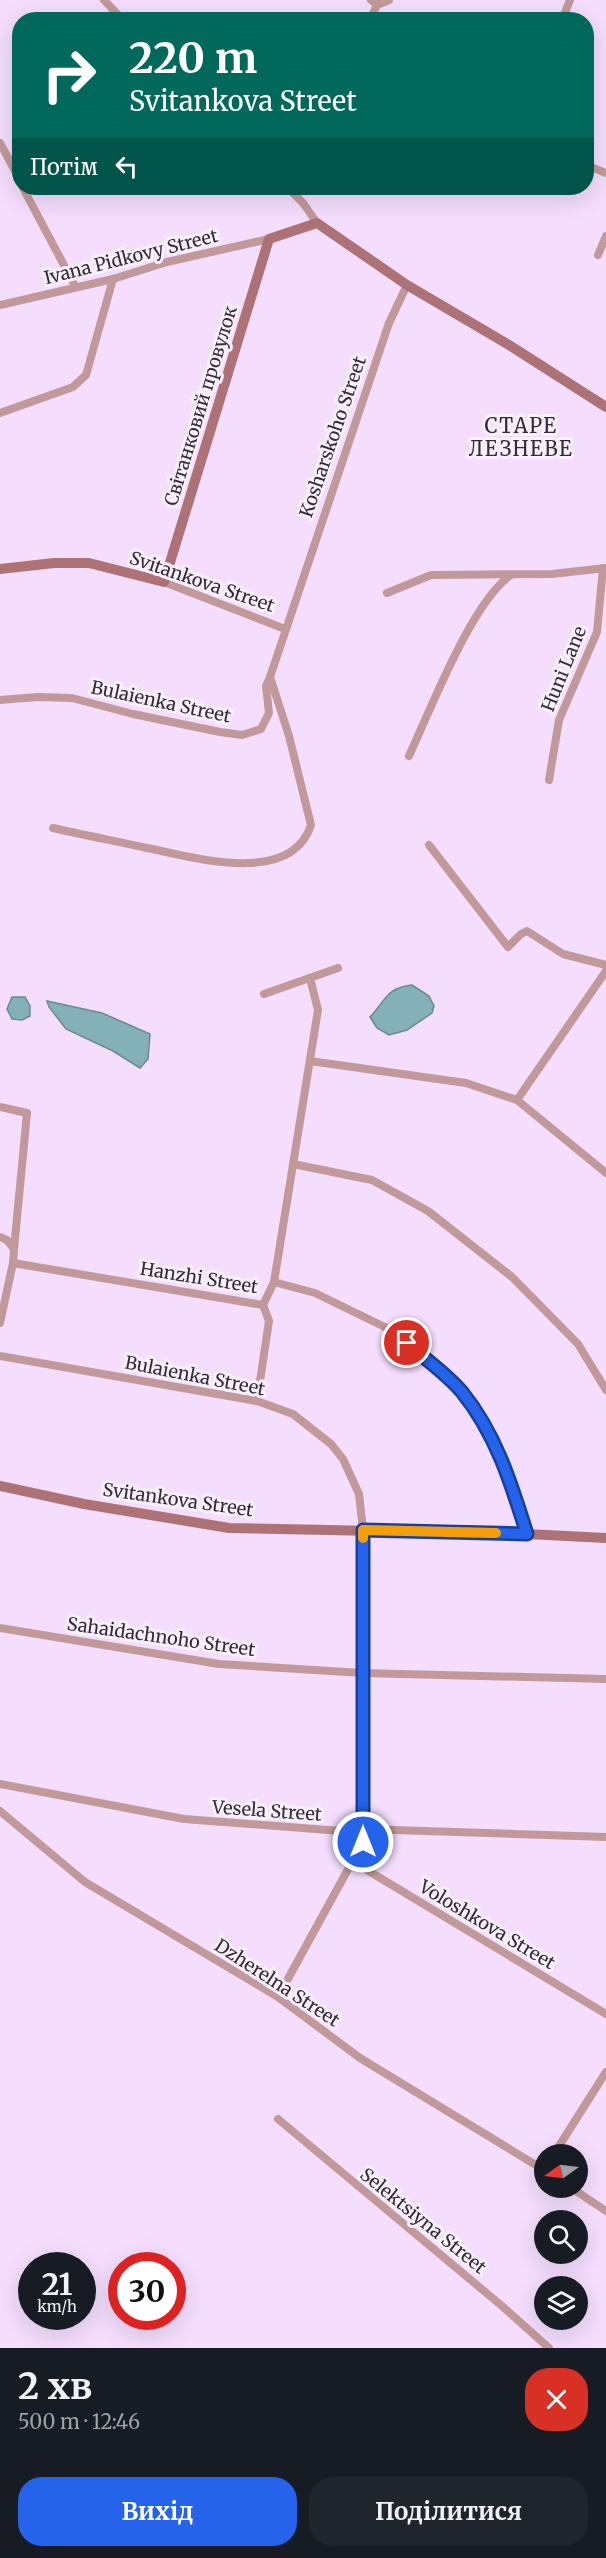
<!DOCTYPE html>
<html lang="uk">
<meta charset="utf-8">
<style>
body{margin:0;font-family:Merriweather,serif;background:#20242c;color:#f1f3f6;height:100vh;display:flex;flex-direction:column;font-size:22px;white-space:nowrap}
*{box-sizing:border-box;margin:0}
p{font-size:20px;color:#9ea1a6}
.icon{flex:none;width:33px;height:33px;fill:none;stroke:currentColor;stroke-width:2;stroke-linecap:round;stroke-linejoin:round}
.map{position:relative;height:2348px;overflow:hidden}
.side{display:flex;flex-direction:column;background:#171b24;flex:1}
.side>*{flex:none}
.hud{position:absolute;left:12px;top:12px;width:582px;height:183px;border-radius:24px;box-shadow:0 6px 24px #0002;background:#00695c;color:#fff;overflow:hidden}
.needle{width:39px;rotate:256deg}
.tools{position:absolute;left:534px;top:2144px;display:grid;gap:12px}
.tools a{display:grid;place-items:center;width:54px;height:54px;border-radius:50%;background:#171b24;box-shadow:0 6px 24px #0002;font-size:30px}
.speed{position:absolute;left:18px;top:2252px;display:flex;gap:12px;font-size:30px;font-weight:700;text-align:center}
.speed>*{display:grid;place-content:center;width:78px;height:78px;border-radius:50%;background:#171b24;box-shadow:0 6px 24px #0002;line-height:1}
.speed small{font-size:15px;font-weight:400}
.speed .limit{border:9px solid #d22;background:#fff;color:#111}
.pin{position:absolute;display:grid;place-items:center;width:51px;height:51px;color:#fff;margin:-26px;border:3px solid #fff;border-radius:50%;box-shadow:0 2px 6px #0007}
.me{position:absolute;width:66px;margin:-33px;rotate:0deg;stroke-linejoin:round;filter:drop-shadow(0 0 4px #0008)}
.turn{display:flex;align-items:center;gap:21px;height:126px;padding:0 18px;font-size:27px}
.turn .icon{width:78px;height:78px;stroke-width:2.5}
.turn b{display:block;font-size:42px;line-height:51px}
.then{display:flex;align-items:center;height:57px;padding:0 18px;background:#0003;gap:12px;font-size:22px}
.round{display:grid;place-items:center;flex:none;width:63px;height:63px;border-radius:24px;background:#20242c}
.summary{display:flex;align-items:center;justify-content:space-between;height:102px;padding:0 18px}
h1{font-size:36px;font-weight:700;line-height:45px}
.primary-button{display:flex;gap:12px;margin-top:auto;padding:12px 18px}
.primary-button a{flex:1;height:69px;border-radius:24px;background:#2563eb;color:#fff;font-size:24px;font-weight:700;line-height:69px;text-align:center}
.primary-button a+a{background:#20242c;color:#f1f3f6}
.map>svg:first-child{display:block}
.water{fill:#84b1b7;stroke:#6c8991;stroke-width:1.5}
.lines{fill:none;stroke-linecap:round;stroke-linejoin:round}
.street{stroke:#c2999a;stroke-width:8}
.secondary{stroke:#ad7275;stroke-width:10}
.route-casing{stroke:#184099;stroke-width:15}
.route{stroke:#2563eb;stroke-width:10}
.slow{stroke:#f59e0b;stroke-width:10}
.labels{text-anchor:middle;stroke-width:6;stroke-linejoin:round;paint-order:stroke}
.street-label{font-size:18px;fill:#342b37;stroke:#f9f0fd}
.neighbourhood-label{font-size:20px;letter-spacing:1.5px;fill:#342b37;stroke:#f9f0fd}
</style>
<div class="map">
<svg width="606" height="2348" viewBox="0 0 606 2348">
<rect width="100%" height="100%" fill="#f4ddfd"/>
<g class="water">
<path d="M 412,985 L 429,996 L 434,1006 L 432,1013 L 407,1030 L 389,1035 L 377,1028 L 370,1017 C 386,1001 385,988 412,985 Z"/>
<polygon points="12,997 25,997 30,1006 30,1016 22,1020 12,1019 7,1009"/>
<polygon points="47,1001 102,1013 150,1034 148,1059 140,1068 113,1051 66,1029 49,1007"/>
</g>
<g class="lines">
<g class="street">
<polyline points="104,0 123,20"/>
<polyline points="377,5 389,0"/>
<polyline points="370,20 377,5 371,0"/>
<polyline points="562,20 570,0"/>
<polyline points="0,143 20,180"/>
<polyline points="586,165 606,173"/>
<polyline points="23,188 75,286"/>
<polyline points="288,188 303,203 317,223"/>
<polyline points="598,255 606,236"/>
<polyline points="0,305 113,279 167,262 269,239"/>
<polyline points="0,413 73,387 86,375 113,279"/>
<polyline points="164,582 285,629"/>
<polyline points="387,593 431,575 552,574 606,568"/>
<polyline points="0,700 38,697 72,698 133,714 220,732 242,735 261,729 269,713 266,686 270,677"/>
<path d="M 409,756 C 430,711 472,601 511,575"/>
<polyline points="549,780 559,720 597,632 603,568"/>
<path d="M 53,828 C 84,835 115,841 147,848 C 192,857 291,887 311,825 L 289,736 L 270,677 L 389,323 L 407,285"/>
<polyline points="429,845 508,947 521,934 527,931 563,954 606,965"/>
<polyline points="264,994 338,968"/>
<polyline points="310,1061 466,1083 517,1100 606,1173"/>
<polyline points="517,1100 606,971"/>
<polyline points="0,1107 27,1113 14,1249"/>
<polyline points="293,1164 372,1180 428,1211 512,1277 578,1344 606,1390"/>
<polyline points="0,1237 7,1240 14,1249 13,1263 263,1305 274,1282 315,1293 395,1332 461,1391 480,1418 502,1456 527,1534"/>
<polyline points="274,1282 318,1010 310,978"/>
<polyline points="0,1323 13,1263"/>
<polyline points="0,1356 257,1401 293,1414 331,1444 343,1459 359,1494 363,1530 363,1842 278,1997"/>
<polyline points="257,1401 269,1321 263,1305"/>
<polyline points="0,1628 219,1664 362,1673 606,1679"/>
<polyline points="0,1784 184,1819 354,1832 363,1829 606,1837"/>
<polyline points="0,1811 85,1882 278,1997 360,2058 544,2170"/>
<polyline points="352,1861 606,2014"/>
<polyline points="278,2119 502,2306 549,2348"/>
<polyline points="554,2154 606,2072"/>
<polyline points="570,2187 606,2211"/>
</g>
<g class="secondary">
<polyline points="0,569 54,563 89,563 164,582 269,239 317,223 407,285 509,345 606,407"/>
<polyline points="0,1486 84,1504 229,1528 527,1534 606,1538"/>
</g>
</g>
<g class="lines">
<defs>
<path id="route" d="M 363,1842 L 363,1530 L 527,1534 C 511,1483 496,1434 462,1392 C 447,1374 425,1359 407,1343"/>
</defs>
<use href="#route" class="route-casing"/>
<use href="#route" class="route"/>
<polyline class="slow" points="363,1538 363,1530 496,1533"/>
</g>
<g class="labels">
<g class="street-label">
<text transform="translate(131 257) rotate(-14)" y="6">Ivana Pidkovy Street</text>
<text transform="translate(201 406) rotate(-73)" y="6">Світанковий провулок</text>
<text transform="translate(333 437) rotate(-71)" y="6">Kosharskoho Street</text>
<text transform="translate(202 582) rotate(19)" y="6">Svitankova Street</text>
<text transform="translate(564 669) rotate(-68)" y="6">Huni Lane</text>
<text transform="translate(161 702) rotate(12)" y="6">Bulaienka Street</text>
<text transform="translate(199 1278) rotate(9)" y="6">Hanzhi Street</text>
<text transform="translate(195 1376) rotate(11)" y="6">Bulaienka Street</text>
<text transform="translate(178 1500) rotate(8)" y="6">Svitankova Street</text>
<text transform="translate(161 1637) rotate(8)" y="6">Sahaidachnoho Street</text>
<text transform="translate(267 1811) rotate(4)" y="6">Vesela Street</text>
<text transform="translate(487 1925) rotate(31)" y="6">Voloshkova Street</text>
<text transform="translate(277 1983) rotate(33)" y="6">Dzherelna Street</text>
<text transform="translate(423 2221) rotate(39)" y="6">Selektsiyna Street</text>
</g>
<g class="neighbourhood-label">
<text x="521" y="433">СТАРЕ<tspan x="521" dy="23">ЛЕЗНЕВЕ</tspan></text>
</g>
</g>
</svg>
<div class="tools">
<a><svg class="needle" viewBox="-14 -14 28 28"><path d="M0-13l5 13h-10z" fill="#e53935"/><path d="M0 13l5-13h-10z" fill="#9ea1a6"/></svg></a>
<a><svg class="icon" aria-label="search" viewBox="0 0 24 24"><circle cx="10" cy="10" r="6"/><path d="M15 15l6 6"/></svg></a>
<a><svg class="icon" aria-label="layers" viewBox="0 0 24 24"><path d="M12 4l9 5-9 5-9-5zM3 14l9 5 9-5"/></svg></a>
</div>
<div class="speed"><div>21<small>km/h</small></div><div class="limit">30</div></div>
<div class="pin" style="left:407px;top:1343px;background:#d93025"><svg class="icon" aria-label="arrive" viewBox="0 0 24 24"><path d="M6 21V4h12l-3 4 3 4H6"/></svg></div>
<svg class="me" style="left:363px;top:1842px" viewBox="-20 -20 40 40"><circle r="17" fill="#2563eb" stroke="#fff" stroke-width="3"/><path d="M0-11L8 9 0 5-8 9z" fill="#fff"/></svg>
<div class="hud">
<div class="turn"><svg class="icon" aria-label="right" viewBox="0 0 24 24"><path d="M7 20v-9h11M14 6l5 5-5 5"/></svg><div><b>220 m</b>Svitankova Street</div></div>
<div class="then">Потім<svg class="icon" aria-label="left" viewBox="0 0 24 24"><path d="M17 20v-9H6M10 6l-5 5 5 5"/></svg></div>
</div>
</div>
<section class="side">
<div class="summary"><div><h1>2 хв</h1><p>500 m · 12:46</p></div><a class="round" style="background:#d93025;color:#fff"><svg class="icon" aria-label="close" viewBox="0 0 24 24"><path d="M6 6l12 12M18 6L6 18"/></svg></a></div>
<div class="primary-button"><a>Вихід</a><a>Поділитися</a></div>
</section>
